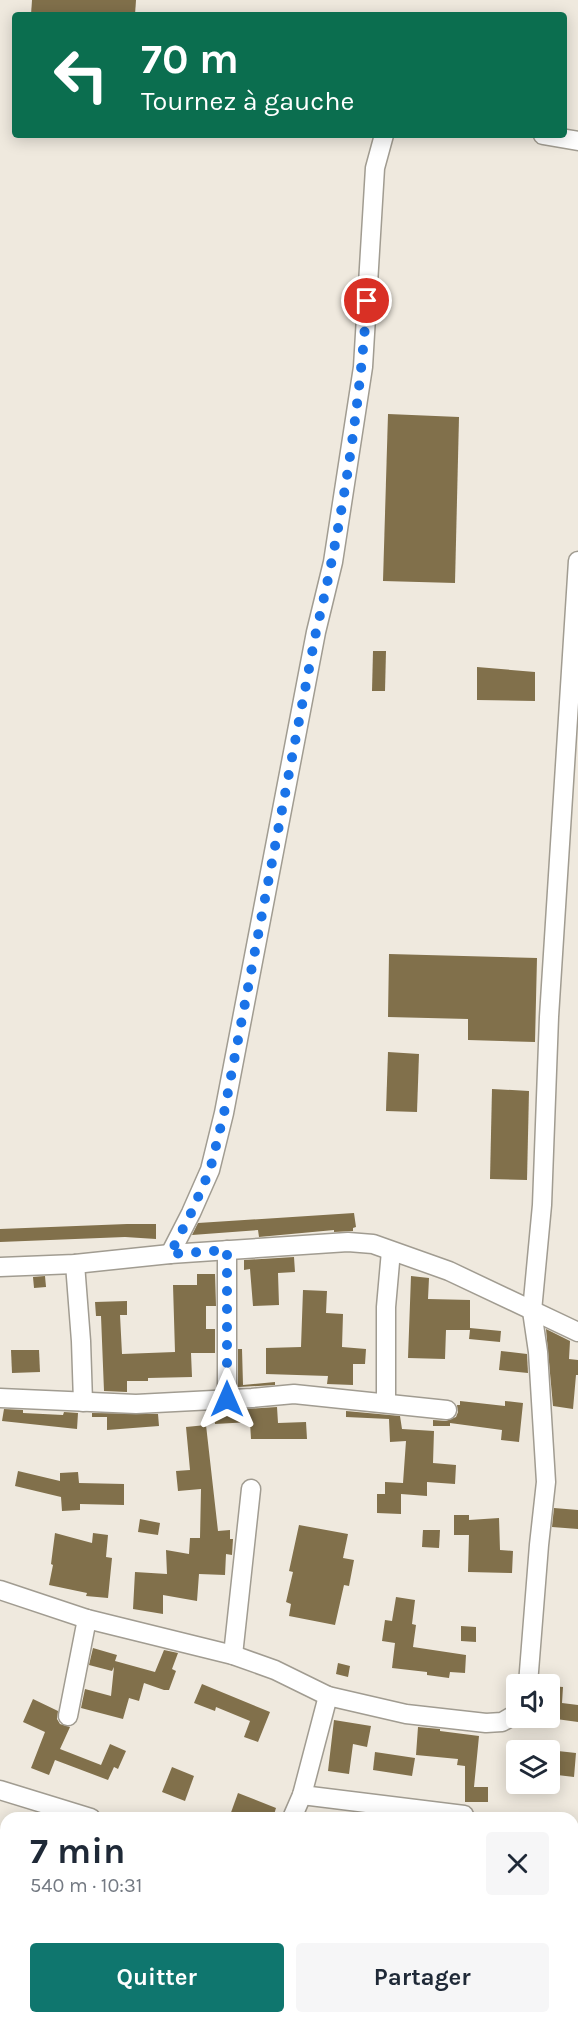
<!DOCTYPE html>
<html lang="fr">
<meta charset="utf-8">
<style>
body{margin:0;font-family:Karla,sans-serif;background:#f6f6f7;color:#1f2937;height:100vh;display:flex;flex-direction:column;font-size:22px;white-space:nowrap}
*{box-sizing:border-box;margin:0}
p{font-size:20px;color:#747a83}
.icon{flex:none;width:33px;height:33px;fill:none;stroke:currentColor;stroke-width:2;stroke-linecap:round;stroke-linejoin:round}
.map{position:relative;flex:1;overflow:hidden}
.drawer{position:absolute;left:0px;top:1812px;width:579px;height:212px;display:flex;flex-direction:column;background:#fff;border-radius:18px 18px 0 0;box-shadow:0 3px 15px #0003}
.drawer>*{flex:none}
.banner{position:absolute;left:12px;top:12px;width:555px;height:126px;border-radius:6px;box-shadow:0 3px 15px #0003;background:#0b6e4f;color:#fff;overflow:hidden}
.tools{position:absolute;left:506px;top:1674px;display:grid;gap:12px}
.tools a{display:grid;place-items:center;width:54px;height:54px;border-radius:6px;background:#fff;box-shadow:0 3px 15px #0003;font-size:30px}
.pin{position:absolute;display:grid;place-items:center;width:51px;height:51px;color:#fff;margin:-26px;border:3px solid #fff;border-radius:50%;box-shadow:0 2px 6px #0007}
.me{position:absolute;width:66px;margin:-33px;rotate:0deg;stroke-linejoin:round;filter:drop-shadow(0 0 4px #0008)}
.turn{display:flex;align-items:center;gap:21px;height:126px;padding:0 30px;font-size:27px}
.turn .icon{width:78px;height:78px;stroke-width:2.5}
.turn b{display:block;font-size:42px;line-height:51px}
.round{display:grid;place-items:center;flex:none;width:63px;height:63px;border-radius:6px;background:#f6f6f7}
.headline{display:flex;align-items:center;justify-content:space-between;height:102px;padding:0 30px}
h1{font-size:36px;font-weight:700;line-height:45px}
.primary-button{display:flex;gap:12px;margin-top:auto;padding:12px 30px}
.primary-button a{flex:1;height:69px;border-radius:6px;background:#0f766e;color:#fff;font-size:24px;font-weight:700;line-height:69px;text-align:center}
.primary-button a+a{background:#f6f6f7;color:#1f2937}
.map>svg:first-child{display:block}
.building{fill:#81704b}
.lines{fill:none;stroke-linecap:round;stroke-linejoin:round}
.minor-casing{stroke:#a19c91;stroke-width:21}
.minor{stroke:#fff;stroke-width:18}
.route{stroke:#1a73e8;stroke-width:10;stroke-dasharray:0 18}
</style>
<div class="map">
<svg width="578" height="2023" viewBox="0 0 578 2023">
<rect width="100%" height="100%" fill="#efe9de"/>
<g class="building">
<polygon points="32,0 136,0 135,15 31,15"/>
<polygon points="388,414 459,417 455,583 383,581"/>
<polygon points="373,651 386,651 385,691 372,691"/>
<polygon points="477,667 535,672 535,701 477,700"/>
<polygon points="389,954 537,958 535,1042 468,1040 468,1019 388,1017"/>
<polygon points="388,1052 419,1054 417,1112 386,1111"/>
<polygon points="492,1089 529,1091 527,1180 490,1179"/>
<polygon points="354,1213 356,1227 353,1228 353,1231 334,1232 334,1230 259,1237 258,1230 192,1235 198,1223"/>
<polygon points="127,1224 156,1224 156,1239 125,1237 0,1242 0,1229"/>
<polygon points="294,1257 295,1272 278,1273 279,1305 253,1306 250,1269 244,1270 244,1260"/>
<polygon points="197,1274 215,1274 216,1306 206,1306 206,1329 215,1329 215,1353 191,1353 192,1377 148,1378 148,1381 127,1381 127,1392 104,1391 101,1316 96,1316 95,1302 127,1301 127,1315 120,1315 122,1354 175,1352 173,1285 197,1285"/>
<polygon points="45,1276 46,1287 34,1288 33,1277"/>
<polygon points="411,1276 429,1278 428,1299 470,1300 470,1328 501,1331 500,1342 469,1339 470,1330 446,1330 445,1359 408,1358"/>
<polygon points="303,1290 327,1291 326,1313 343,1314 342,1347 366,1349 365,1364 353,1364 353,1385 327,1384 328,1376 266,1374 266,1348 301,1347"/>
<polygon points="546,1329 570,1341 569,1359 578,1360 578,1375 576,1375 573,1409 553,1406"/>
<polygon points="238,1349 242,1349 243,1385 275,1382 275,1385 238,1387"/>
<polygon points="11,1350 39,1350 40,1372 12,1373"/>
<polygon points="501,1351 527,1354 528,1373 499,1370"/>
<polygon points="460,1401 505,1406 505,1401 523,1403 519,1442 501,1440 502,1430 450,1423 450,1426 433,1426 433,1420 446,1421 456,1417 458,1412 457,1405 460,1405"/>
<polygon points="277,1407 278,1423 306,1422 307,1439 251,1439 250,1422 215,1424 214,1411"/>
<polygon points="4,1409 23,1410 23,1413 63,1415 64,1412 78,1413 77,1429 2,1421"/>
<polygon points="346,1411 400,1416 402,1429 434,1431 433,1463 456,1465 455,1484 427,1482 427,1496 401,1494 401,1514 377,1513 377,1494 385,1494 385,1482 403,1483 406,1441 390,1442 389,1419 346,1417"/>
<polygon points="92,1413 158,1414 159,1426 107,1430 107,1417 92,1417"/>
<polygon points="206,1425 218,1531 230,1530 230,1539 233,1539 232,1555 226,1554 225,1575 199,1574 197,1601 163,1595 163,1614 133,1609 135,1572 167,1574 166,1550 189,1554 190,1538 200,1538 201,1489 178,1491 176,1471 190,1470 186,1427"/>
<polygon points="18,1471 60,1481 60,1473 78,1472 79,1483 124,1484 124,1505 80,1504 80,1510 62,1511 61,1497 15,1486"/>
<polygon points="554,1508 578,1510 578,1529 552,1527"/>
<polygon points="454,1515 469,1515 469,1520 499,1518 500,1550 513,1551 512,1573 468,1572 469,1535 454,1535"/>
<polygon points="140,1519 160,1523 158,1535 138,1532"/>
<polygon points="299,1525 348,1534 343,1558 354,1560 349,1586 344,1585 335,1625 289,1616 291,1604 286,1602 293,1572 289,1571"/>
<polygon points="423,1530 440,1530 439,1548 422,1547"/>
<polygon points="55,1533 92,1543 93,1533 108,1535 106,1557 112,1558 108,1598 86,1596 87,1593 49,1585 53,1565 51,1564"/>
<polygon points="396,1597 415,1600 412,1624 416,1625 413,1647 466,1655 465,1673 450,1672 449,1678 427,1675 427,1672 392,1668 395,1643 382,1641 385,1620 392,1621"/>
<polygon points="461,1626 476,1627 476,1642 461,1641"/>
<polygon points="93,1648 117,1655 115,1661 155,1672 164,1650 178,1653 172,1669 176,1671 169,1690 164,1690 144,1683 139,1701 129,1698 123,1719 81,1708 85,1689 111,1696 114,1667 112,1671 89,1665"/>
<polygon points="338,1663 350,1666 348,1677 336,1674"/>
<polygon points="202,1684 270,1712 258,1742 244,1737 250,1721 216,1707 215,1711 194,1703"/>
<polygon points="549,1686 563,1687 562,1703 578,1705 578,1722 549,1718"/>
<polygon points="33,1699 58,1711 57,1719 60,1724 70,1727 60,1749 101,1765 110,1744 126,1751 118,1769 114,1767 108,1780 55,1760 49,1775 31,1768 45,1732 23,1722"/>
<polygon points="334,1720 371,1726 367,1747 353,1744 349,1774 328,1771"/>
<polygon points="418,1727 440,1729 440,1731 479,1736 474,1787 488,1787 488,1802 465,1802 465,1766 457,1765 458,1759 416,1755"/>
<polygon points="558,1751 576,1753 574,1777 549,1774 549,1762 557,1763"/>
<polygon points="375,1752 415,1758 412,1776 373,1770"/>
<polygon points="172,1767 194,1776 185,1801 162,1792"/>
<polygon points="238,1793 276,1808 273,1818 229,1818"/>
</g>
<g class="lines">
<defs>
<g id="minor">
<polyline points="543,135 578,141"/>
<polyline points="170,1254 191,1213 210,1170 224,1113 316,632 333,562 363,367 375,168 384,135"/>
<polyline points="75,1264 81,1341 83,1402"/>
<polyline points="0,1267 75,1264 170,1254 348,1242 373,1244 449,1271 578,1332"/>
<polyline points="0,1398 136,1404 252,1398 294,1394 447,1410"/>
<polyline points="227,1399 227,1250"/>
<polyline points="386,1403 386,1307 391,1251"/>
<polyline points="0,1590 87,1619 233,1655 275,1670 328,1696 406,1714 486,1723 502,1722 516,1714"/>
<polyline points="233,1655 251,1489"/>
<polyline points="528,1684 539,1545 546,1482 538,1352 532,1311 542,1205 549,1017 578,561"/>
<polyline points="68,1716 87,1619"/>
<polyline points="0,1790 91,1818"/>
<polyline points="302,1795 464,1815"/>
<polyline points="292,1818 302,1795 328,1696"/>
<polyline points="573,1870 578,1864"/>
<polyline points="0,1887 6,1892"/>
<polyline points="200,2018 208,2023"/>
<polyline points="237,2023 239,2018"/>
</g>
</defs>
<use href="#minor" class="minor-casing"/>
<use href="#minor" class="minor"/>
</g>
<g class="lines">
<path class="route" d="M 227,1399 L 227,1250 L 170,1254 L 191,1213 L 210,1170 L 224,1113 L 316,632 C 342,524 359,412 367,301"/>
</g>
</svg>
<div class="tools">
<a><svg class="icon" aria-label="sound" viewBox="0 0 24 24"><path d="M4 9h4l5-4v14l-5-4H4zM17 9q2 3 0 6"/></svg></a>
<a><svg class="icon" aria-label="layers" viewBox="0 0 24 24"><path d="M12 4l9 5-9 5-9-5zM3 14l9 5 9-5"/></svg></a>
</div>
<div class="pin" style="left:367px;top:301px;background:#d93025"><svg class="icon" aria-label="arrive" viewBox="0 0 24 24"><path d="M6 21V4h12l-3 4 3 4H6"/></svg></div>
<svg class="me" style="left:227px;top:1399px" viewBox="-20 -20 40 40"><path d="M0-17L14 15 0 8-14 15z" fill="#1a73e8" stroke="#fff" stroke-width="4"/></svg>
<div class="banner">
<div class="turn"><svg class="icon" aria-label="left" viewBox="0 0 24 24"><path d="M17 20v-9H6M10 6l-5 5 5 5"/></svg><div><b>70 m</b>Tournez à gauche</div></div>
</div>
<section class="drawer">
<div class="headline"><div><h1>7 min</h1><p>540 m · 10:31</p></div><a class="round"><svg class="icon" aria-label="close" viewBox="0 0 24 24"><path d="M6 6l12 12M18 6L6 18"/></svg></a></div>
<div class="primary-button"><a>Quitter</a><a>Partager</a></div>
</section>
</div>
